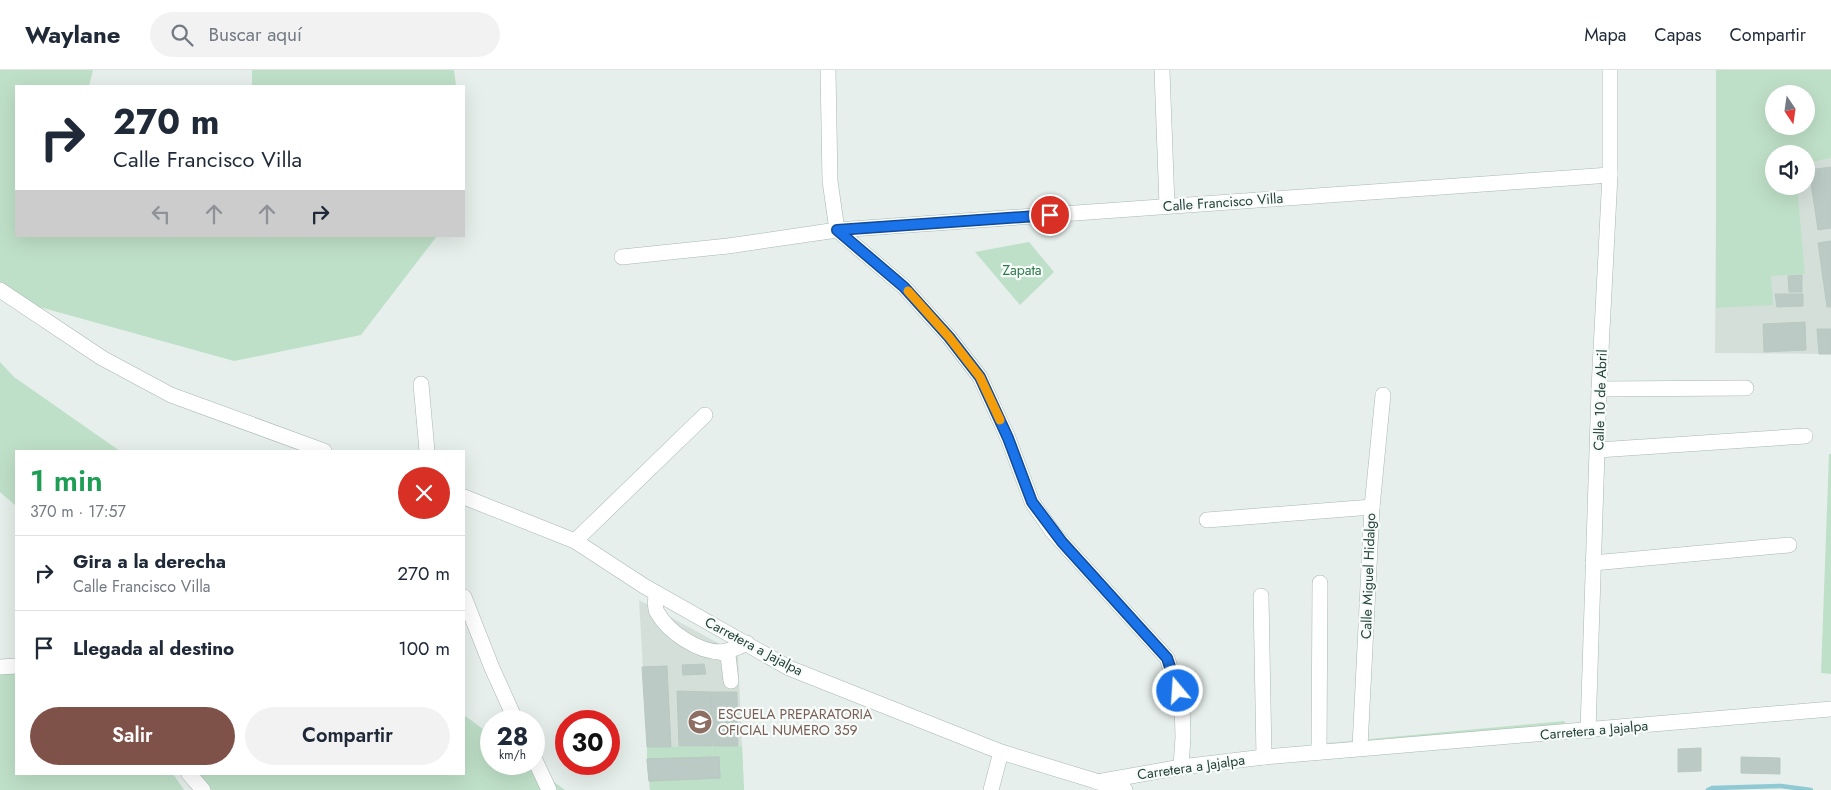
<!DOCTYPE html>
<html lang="es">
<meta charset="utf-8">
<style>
body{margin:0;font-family:Jost,sans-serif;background:#f2f2f3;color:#1f2937;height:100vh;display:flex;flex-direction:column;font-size:19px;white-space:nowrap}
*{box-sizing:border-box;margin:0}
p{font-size:16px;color:#747a83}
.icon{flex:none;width:28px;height:28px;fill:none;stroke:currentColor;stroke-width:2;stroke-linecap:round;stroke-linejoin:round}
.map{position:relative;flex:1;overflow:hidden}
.sheet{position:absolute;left:15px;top:380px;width:450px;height:325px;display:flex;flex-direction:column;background:#fff;border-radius:0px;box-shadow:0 5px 20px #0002}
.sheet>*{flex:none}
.hud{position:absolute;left:15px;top:15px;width:450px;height:152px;border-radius:0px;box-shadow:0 5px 20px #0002;background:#fff;color:#1f2937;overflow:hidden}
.needle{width:32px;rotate:167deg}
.fabs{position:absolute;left:1765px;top:15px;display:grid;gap:10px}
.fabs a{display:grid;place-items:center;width:50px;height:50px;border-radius:50%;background:#fff;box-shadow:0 5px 20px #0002;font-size:25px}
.speed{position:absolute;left:480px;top:640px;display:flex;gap:10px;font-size:25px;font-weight:700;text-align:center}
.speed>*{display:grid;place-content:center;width:65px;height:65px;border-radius:50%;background:#fff;box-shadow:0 5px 20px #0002;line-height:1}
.speed small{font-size:12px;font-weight:400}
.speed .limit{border:8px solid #d22;background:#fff;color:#111}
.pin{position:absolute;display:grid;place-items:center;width:42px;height:42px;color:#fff;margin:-21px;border:2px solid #fff;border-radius:50%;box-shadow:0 1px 5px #0007}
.me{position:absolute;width:55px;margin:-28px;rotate:342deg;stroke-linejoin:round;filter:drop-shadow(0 0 4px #0008)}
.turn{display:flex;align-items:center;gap:18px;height:105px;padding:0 15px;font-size:22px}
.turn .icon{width:65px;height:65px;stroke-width:2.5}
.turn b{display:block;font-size:35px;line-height:42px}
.lanes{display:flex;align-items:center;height:48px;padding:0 15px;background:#0003;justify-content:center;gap:25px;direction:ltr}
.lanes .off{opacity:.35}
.round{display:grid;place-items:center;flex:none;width:52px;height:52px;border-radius:26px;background:#f2f2f3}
.overview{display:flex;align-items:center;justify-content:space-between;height:85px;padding:0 15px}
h1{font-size:30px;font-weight:600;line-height:38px;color:#1e9e55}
.cta{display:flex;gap:10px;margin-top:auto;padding:10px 15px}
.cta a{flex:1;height:58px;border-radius:30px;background:#7f5249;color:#fff;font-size:20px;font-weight:600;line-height:58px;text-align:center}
.cta a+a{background:#f2f2f3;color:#1f2937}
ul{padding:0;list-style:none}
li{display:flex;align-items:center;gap:15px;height:75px;padding:0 15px;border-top:1px solid #e0e1e3}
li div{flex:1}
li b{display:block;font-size:19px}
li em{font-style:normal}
header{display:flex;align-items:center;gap:30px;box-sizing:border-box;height:70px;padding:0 25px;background:#fff;border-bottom:1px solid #e0e1e3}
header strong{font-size:24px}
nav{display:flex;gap:28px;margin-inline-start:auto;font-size:18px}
.search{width:350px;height:45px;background:#f2f2f3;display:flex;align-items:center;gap:12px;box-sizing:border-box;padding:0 18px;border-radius:28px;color:#747a83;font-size:19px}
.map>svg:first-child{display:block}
.built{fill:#d4dfda;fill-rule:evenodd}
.green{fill:#bfe0c8;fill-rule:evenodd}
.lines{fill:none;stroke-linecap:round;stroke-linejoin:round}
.stream{stroke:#8ec9d4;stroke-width:4.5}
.building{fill:#bbcac4;stroke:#b8c9c2}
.minor-casing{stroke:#a8b8b2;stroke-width:16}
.minor{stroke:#fff;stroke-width:15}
.route-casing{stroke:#114b97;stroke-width:12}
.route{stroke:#1a73e8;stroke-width:9}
.slow{stroke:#f59e0b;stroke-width:9}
.labels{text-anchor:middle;stroke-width:4.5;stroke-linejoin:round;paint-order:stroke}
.street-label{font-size:14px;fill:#24423a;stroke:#f7fbf9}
.park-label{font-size:14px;fill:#2d7a4b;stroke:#f7fbf9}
.education-label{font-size:14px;fill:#785e54;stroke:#f7fbf9;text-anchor:start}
</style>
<header>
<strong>Waylane</strong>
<div class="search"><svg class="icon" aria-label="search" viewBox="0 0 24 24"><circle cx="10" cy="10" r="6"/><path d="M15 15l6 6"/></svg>Buscar aquí</div>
<nav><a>Mapa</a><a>Capas</a><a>Compartir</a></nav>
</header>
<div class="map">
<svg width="1831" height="720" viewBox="0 0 1831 720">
<rect width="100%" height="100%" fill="#e6efeb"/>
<g class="built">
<path d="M 1717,0 L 1831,0 L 1831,284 L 1715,283 ZM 1774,24 L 1806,24 L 1806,56 L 1774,56 ZM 1774,84 L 1806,84 L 1806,116 L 1774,116 Z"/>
<polygon points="639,530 738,584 744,720 650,720"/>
</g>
<g class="green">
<polygon points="0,0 93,0 89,16 16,16 16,166 437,166 361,265 234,291 0,226"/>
<polygon points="252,0 454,0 456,16 252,16"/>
<path d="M 1716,0 L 1831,0 L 1831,88 L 1806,93 L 1806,84 L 1774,84 L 1774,116 L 1797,116 L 1805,204 L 1771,206 L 1773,235 L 1716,238 ZM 1774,24 L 1806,24 L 1806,56 L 1774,56 Z"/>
<polygon points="1029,172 1054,202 1020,235 975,182"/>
<polygon points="0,292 14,307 120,381 16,381 16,436 0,422"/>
<polygon points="1829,384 1831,384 1831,604 1821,603"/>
<polygon points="16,603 16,704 173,704 184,720 0,720 0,604"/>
<polygon points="464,645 491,665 491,694 530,694 565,720 212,720 199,704 464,704"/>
<polygon points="1565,651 1564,655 1306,675"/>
<polygon points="742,676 744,720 650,720 649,711 720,708 719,687 647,689 647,677"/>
</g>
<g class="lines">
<polyline class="stream" points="1708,720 1712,718 1781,716 1811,720"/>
</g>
<g class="building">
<polygon points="1831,97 1831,158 1818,160 1809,100"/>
<polygon points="1831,171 1831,237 1827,237 1818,173"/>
<polygon points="1802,205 1802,222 1789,222 1788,206"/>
<polygon points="1775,224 1803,224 1803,236 1777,237"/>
<polygon points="1805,252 1806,280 1764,282 1763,254"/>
<polygon points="1817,259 1831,259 1831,284 1819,284"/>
<polygon points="704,594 706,604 683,605 682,595"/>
<polygon points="667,596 671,677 647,677 642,597"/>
<polygon points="677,621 711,622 712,676 679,676"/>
<polygon points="711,622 737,622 738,676 713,676"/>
<polygon points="1701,678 1701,701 1678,702 1678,679"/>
<polygon points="719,687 720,708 649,711 647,689"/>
<polygon points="719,687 720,708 649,711 647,689"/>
<polygon points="1741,687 1780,688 1780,704 1741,703"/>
</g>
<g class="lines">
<defs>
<g id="minor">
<polyline points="828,0 830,111 837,160"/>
<polyline points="1162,0 1167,136"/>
<polyline points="837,160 904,217 949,267 980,307 1008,368 1032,432 1052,461 1167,588 1182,634 1183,667 1181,697"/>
<polyline points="622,187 728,176 837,160 1610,105"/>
<polyline points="0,220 102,288 171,325 324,381"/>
<polyline points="421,314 427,381"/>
<polyline points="1599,319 1746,318"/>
<polyline points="1598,380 1805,366"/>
<polyline points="464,427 575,471 644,516 789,598 1001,682 1125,720"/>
<polyline points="1207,450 1372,437"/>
<polyline points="575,471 705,345"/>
<polyline points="1593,493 1789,475"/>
<path d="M 656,523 C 656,528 654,537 657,542 C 668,562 698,582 721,582 C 730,581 739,577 747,573"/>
<polyline points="1261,526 1264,687"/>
<polyline points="464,527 492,598 516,651"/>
<polyline points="720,582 728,585 731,611"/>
<polyline points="0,597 16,596"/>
<polyline points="1588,661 1599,319 1610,105 1610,0"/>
<polyline points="1360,677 1372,437 1383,325"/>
<polyline points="1319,682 1320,513"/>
<polyline points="534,688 549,720"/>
<polyline points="189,704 203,720"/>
<polyline points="1097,712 1181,697 1264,687 1831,639"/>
<polyline points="991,720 1001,682"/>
</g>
</defs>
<use href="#minor" class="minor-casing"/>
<use href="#minor" class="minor"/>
</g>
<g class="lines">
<defs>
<polyline id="route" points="1050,145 837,160 904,217 949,267 980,307 1008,368 1032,432 1062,472 1167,588 1178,621"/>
</defs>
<use href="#route" class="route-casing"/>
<use href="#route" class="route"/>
<polyline class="slow" points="908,221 949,267 980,307 1000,350"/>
</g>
<defs>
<symbol id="school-disc" viewBox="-11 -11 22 22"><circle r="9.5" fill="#8d6e63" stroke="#f7fbf9"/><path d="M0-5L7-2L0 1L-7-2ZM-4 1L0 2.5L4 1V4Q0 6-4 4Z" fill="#fff"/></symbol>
</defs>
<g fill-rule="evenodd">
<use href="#school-disc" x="686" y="638" width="28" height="28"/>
</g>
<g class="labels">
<g class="street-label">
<text transform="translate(1223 132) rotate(-4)" y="5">Calle Francisco Villa</text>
<text transform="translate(1600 330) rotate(-88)" y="5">Calle 10 de Abril</text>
<text transform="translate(1368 506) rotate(-88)" y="5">Calle Miguel Hidalgo</text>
<text transform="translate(754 576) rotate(28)" y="5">Carretera a Jajalpa</text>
<text transform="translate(1594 660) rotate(-5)" y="5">Carretera a Jajalpa</text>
<text transform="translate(1191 697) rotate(-8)" y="5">Carretera a Jajalpa</text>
</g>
<g class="park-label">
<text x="1022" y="205">Zapata</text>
</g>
<g class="education-label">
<text x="718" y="649">ESCUELA PREPARATORIA<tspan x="718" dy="16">OFICIAL NUMERO 359</tspan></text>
</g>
</g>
</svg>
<div class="fabs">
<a><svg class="needle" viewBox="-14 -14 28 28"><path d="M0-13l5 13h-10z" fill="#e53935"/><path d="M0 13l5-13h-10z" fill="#747a83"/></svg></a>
<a><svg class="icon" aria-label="sound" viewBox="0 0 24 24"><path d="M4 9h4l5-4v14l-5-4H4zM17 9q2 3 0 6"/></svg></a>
</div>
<div class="speed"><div>28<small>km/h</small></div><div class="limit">30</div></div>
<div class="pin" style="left:1050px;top:145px;background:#d93025"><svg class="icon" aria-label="arrive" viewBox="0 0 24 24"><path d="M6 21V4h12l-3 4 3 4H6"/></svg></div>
<svg class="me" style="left:1178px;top:621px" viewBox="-20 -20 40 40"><circle r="17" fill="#1a73e8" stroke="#fff" stroke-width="3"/><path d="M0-11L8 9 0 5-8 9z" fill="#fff"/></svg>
<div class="hud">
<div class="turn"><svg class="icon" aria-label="right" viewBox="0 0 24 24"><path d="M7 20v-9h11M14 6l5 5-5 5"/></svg><div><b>270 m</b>Calle Francisco Villa</div></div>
<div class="lanes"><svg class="icon off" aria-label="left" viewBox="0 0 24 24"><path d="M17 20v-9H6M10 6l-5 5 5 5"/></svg><svg class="icon off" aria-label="ahead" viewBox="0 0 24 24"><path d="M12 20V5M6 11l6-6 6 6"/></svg><svg class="icon off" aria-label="ahead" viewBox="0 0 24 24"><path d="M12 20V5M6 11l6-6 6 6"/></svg><svg class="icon" aria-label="right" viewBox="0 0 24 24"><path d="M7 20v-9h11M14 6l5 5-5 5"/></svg></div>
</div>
<section class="sheet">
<div class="overview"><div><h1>1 min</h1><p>370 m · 17:57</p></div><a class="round" style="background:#d93025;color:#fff"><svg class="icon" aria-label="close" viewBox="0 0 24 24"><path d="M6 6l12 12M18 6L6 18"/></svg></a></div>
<ul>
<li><svg class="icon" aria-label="right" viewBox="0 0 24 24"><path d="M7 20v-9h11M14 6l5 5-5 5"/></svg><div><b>Gira a la derecha</b><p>Calle Francisco Villa</p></div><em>270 m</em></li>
<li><svg class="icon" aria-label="arrive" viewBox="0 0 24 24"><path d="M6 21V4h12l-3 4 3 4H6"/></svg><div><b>Llegada al destino</b></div><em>100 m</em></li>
</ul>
<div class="cta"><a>Salir</a><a>Compartir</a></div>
</section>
</div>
